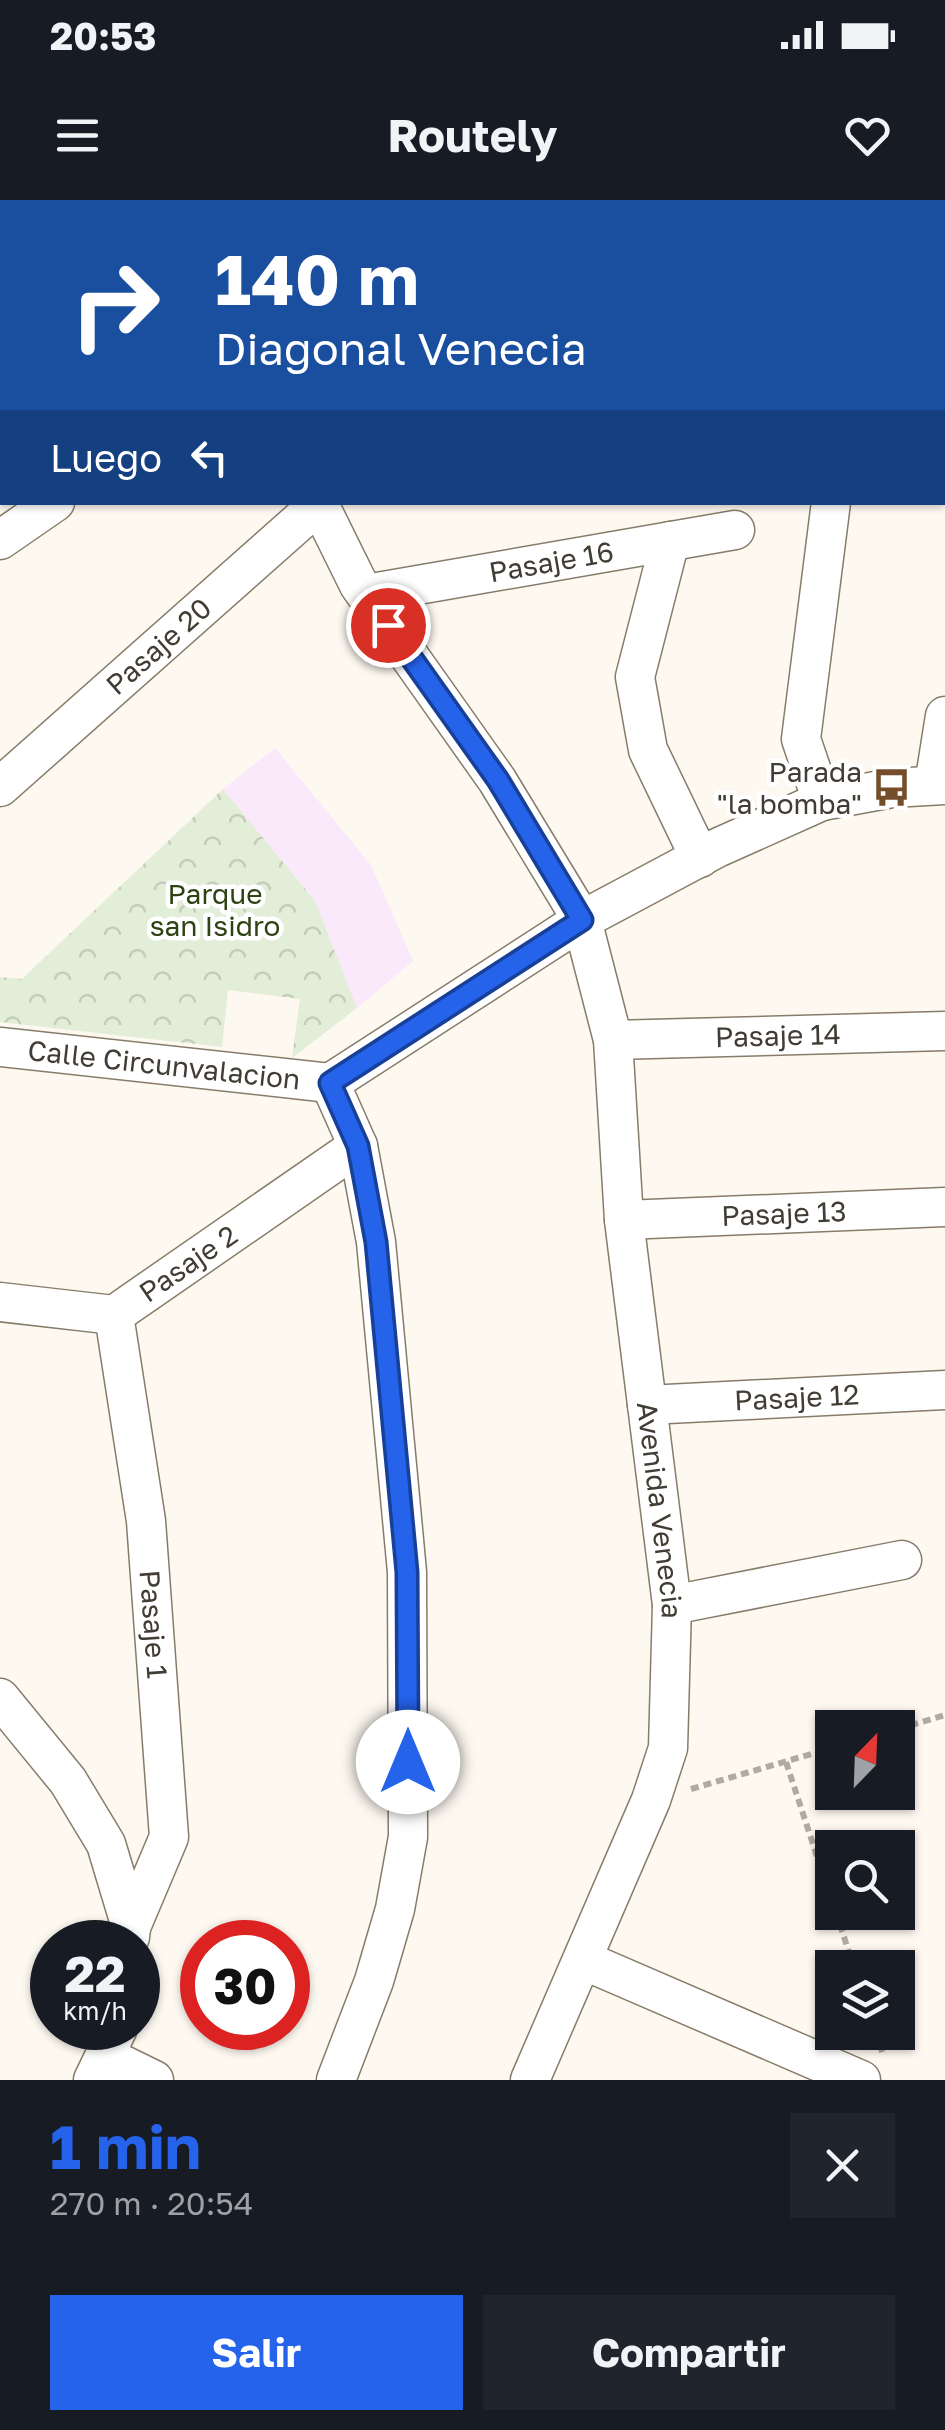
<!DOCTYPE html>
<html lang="es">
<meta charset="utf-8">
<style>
body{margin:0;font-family:"Golos Text",sans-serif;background:#20242c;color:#f1f3f6;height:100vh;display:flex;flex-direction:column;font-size:38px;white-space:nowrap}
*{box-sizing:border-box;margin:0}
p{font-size:32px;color:#9ea1a6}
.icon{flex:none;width:55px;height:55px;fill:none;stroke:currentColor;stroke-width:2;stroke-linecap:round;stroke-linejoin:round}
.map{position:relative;height:1880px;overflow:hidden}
.sheet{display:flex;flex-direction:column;background:#171b24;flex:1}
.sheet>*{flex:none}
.guide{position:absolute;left:0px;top:0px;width:945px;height:305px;box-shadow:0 2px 8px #0004;background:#1a4fa0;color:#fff;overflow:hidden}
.needle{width:65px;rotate:23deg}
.buttons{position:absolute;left:815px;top:1510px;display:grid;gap:20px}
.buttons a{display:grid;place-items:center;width:100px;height:100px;border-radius:0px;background:#171b24;box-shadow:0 2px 8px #0004;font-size:50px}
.speed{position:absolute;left:30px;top:1720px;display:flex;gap:20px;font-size:50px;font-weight:700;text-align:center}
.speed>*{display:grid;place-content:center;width:130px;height:130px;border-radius:50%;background:#171b24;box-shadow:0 2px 8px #0004;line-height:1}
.speed small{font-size:25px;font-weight:400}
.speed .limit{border:15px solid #d22;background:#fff;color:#111}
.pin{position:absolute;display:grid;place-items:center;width:85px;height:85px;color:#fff;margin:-42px;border:5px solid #fff;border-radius:50%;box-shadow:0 2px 10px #0007}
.me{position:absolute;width:110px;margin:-55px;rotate:0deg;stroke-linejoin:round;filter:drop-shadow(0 0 8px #0008)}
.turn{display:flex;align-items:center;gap:35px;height:210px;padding:0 50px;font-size:45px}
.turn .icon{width:130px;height:130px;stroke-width:2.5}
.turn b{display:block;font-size:70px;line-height:85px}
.then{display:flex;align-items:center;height:95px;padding:0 50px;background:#0003;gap:20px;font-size:38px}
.round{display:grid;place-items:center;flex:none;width:105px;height:105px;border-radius:0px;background:#20242c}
.head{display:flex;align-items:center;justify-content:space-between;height:170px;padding:0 50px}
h1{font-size:60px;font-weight:700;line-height:75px;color:#2563eb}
.cta{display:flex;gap:20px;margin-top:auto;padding:20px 50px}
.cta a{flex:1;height:115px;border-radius:0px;background:#2563eb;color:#fff;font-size:40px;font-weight:700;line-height:115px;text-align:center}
.cta a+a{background:#20242c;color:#f1f3f6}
.status{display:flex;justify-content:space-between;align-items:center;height:70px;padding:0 50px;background:#171b24;direction:ltr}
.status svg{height:28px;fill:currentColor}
header{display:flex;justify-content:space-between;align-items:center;height:130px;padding:0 50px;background:#171b24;font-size:45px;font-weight:700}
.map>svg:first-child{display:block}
.education{fill:#f9e9fb}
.park{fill:url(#park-crowns)}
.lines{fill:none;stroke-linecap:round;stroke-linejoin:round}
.minor-casing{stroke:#877c69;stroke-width:41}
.path{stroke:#afaaa2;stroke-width:6;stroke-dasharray:8 5;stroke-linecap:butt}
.minor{stroke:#fff;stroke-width:38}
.route-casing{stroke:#184099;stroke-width:25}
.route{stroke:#2563eb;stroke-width:18}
.labels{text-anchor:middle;stroke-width:9;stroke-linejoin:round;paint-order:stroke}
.street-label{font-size:28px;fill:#413c34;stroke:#fff}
.poi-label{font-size:28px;fill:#413c34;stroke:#fff;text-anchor:end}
.park-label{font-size:28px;fill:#2e4314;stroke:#fff}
</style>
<div class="status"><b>20:53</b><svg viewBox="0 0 49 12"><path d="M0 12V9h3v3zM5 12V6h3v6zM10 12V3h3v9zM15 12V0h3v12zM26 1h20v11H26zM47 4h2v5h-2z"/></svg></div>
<header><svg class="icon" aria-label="menu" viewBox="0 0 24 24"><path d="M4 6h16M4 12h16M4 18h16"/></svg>Routely<svg class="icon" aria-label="heart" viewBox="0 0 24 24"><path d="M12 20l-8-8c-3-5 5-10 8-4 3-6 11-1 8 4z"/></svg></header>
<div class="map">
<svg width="945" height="1880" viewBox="0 0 945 1880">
<defs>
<pattern id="park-crowns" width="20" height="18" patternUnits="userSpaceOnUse" patternTransform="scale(2.5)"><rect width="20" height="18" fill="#e3eed9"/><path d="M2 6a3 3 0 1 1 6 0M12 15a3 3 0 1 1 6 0" fill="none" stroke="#c4cdbb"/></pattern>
</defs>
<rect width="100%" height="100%" fill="#fdf8f0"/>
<polygon class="education" points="275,548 371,665 413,761 357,808 311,696 223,589"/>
<polygon class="park" points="223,589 315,701 357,808 292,858 300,799 228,790 222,847 0,822 0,777 22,779"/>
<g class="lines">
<defs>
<g id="minor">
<polyline points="112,0 113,2"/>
<polyline points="251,0 251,2"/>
<polyline points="533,2 547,0"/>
<polyline points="876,2 876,0"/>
<polyline points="0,157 2,155"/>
<path id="s1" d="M 318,302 L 359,385 L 497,580 L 582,720 L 613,840 L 624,1020 L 672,1405 L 668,1548 L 651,1600 L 530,1880"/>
<polyline points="0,340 55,302"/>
<polyline points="670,341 635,477 648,550 700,658"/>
<path id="s2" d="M 366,394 L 735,330"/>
<polyline points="934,585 945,516"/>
<path id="s3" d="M 0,587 L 319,304"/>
<polyline points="822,601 801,539 831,302"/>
<path id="s4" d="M 613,840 L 945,831"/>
<path id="s5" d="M 0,847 L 330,883"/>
<polyline points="330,883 358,946 376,1042 407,1372 408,1637 395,1709 374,1781 336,1880"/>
<polyline points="330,883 582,720 717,648 822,601 892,588 945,585"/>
<path id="s6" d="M 624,1020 L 945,1007"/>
<path id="s7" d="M 0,1102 L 114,1115 L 358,946"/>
<path id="s8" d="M 114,1115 L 146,1321 L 169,1637 L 131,1727"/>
<path id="s9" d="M 647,1205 L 945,1190"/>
<polyline points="672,1405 902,1360"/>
<polyline points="0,1498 68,1581 106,1644 131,1727 130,1737"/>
<polyline points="583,1760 861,1880"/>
<polyline points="105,1856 154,1880"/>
<polyline points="93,1880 118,1828"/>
</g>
</defs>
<use href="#minor" class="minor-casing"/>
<g class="path">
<polyline points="898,1529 945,1515"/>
<polyline points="786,1562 832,1702"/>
<polyline points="691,1589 832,1548"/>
<polyline points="836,1712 854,1768"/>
<polyline points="876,1832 883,1855"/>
</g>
<use href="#minor" class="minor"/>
</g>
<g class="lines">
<defs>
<polyline id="route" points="388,425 498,580 582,720 330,883 358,946 376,1042 407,1372 408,1562"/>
</defs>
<use href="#route" class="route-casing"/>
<use href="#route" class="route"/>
</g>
<defs>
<symbol id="bus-bare" viewBox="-9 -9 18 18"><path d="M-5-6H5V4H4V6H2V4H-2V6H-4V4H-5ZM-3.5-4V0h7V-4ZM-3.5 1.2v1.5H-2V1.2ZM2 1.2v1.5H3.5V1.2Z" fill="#744e2b" stroke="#fff" stroke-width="2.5" paint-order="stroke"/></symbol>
</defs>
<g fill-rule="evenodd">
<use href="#bus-bare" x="864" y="560" width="55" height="55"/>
</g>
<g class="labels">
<g class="street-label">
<text dy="10" stroke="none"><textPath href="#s2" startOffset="188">Pasaje 16</textPath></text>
<text dy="10" stroke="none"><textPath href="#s3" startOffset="212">Pasaje 20</textPath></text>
<text dy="10" stroke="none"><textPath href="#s4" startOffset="165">Pasaje 14</textPath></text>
<text dy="10" stroke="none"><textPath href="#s5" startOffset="165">Calle Circunvalacion</textPath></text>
<text dy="10" stroke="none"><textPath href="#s6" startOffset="160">Pasaje 13</textPath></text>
<text dy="10" stroke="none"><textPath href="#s7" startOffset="205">Pasaje 2</textPath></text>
<text dy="10" stroke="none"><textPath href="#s9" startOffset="150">Pasaje 12</textPath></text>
<text dy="10" stroke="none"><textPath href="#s1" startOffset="1092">Avenida Venecia</textPath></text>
<text dy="10" stroke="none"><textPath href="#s8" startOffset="312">Pasaje 1</textPath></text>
</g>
<g class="poi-label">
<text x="862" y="582">Parada<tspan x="862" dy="32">"la bomba"</tspan></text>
</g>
<g class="park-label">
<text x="215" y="704">Parque<tspan x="215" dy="32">san Isidro</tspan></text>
</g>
</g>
</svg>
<div class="buttons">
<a><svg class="needle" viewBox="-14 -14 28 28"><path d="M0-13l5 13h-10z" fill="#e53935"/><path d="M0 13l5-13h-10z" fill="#9ea1a6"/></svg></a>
<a><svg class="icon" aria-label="search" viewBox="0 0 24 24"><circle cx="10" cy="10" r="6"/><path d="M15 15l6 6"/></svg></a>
<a><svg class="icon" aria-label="layers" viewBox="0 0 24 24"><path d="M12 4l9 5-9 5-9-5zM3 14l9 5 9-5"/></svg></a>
</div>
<div class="speed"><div>22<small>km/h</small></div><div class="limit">30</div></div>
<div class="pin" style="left:388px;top:425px;background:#d93025"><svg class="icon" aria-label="arrive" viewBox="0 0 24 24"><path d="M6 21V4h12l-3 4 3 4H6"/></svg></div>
<svg class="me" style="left:408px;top:1562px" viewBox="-20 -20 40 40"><circle r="19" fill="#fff"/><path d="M0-13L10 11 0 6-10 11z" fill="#2563eb"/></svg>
<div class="guide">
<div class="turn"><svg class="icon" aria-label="right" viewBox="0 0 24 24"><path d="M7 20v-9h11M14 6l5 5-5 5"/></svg><div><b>140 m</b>Diagonal Venecia</div></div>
<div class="then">Luego<svg class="icon" aria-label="left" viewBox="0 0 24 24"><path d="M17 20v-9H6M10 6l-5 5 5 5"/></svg></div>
</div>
</div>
<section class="sheet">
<div class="head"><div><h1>1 min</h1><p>270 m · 20:54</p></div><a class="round"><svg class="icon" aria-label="close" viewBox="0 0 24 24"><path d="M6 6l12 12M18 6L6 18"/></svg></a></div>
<div class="cta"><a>Salir</a><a>Compartir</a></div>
</section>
